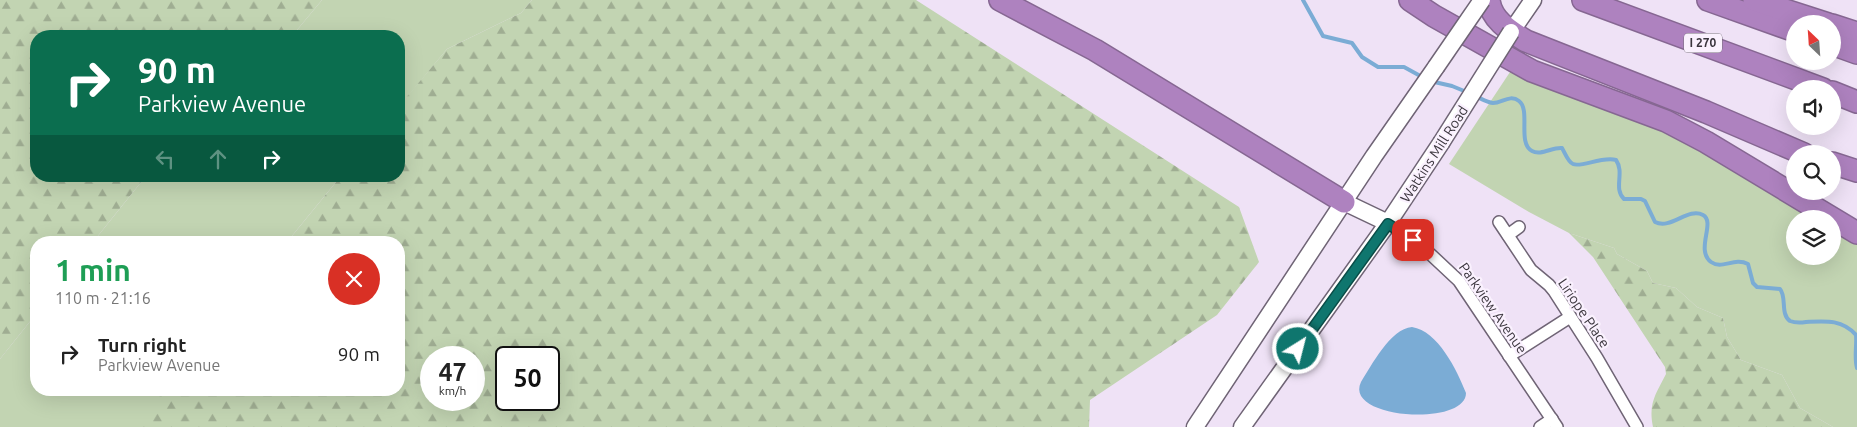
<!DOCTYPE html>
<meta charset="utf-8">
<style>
body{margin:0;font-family:Ubuntu,sans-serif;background:#f2f2f2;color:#222;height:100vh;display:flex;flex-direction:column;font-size:19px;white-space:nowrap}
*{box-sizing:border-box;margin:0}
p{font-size:16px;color:#767676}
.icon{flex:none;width:28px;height:28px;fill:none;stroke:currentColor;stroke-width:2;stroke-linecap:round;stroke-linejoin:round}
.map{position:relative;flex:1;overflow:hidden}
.sheet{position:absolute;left:30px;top:236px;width:375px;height:160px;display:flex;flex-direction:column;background:#fff;border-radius:20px;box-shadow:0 5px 20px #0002}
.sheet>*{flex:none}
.guide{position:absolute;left:30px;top:30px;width:375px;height:152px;border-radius:20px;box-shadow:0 5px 20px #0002;background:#0b6e4f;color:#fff;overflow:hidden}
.needle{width:32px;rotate:335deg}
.tools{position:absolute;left:1786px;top:15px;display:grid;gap:10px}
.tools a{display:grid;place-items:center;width:55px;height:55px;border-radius:50%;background:#fff;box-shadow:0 5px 20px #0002;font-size:25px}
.speed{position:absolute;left:420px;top:346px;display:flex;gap:10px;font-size:25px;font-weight:700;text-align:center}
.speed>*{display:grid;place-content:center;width:65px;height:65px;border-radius:50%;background:#fff;box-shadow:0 5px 20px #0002;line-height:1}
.speed small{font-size:12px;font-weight:400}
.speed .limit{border:2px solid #111;border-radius:8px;background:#fff;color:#111}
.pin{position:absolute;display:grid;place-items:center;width:42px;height:42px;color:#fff;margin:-21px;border-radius:10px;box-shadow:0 2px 8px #0006}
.me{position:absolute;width:55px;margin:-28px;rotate:36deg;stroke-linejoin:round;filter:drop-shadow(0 0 4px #0008)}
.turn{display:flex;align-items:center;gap:18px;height:105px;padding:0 25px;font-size:22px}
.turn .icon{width:65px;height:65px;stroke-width:2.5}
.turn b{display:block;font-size:35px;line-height:42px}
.lanes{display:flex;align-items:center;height:48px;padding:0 25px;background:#0003;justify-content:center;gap:25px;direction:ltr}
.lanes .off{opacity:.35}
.round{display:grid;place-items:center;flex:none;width:52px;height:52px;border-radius:26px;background:#f2f2f2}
.headline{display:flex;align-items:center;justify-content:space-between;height:85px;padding:0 25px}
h1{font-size:30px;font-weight:700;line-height:38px;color:#1e9e55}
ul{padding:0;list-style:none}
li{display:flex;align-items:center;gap:15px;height:65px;padding:0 25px}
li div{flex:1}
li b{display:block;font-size:19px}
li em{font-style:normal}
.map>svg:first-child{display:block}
.green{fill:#c2d4b2}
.forest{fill:url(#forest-firs);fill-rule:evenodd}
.water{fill:#7bacd5}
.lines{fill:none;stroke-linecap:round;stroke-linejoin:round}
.stream{stroke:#7bacd5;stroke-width:4}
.minor-casing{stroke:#6f6475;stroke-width:14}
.secondary-casing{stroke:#6f6475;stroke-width:19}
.motorway-casing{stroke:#866792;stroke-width:24}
.minor{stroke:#fff;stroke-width:11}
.secondary{stroke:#fff;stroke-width:16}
.motorway{stroke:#ae82bf;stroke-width:21}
.secondary-bridge-casing{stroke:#6f6475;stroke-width:19;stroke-linecap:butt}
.secondary-bridge{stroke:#fff;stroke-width:16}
.route-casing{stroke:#0a4d48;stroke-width:12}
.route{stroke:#0f766e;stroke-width:9}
.labels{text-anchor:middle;stroke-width:4.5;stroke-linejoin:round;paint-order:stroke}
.shield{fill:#faf1fe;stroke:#746e78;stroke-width:1}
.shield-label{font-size:12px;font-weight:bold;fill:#3b363e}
.street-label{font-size:14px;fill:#3b363e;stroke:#faf1fe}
</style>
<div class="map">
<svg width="1857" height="427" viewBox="0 0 1857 427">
<defs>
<pattern id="forest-firs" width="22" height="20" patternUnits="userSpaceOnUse" patternTransform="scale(1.25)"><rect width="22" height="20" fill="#c2d4b2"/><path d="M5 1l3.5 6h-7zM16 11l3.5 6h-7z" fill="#9fad92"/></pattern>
</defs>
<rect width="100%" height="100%" fill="#efe2f6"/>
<g class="green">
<polygon points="322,0 532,0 521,13 447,49 399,107 399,36 292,36"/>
<polygon points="1512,69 1654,123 1818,219 1795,219 1795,256 1832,256 1833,227 1857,240 1857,427 1833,427 1800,408 1782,375 1741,360 1727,337 1723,318 1697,307 1676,288 1653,283 1647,271 1617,254 1614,248 1569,233 1529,212 1449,164"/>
<polygon points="146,176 341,176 287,242 93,242"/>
<polygon points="36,314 36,390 166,390 135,427 0,427 0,359"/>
</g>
<g class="forest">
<polygon points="0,0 322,0 292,36 36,36 36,176 146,176 93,242 36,242 36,314 0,359"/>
<path d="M 532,0 L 916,0 L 1239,207 L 1259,262 L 1217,315 L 1090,400 L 1089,427 L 134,427 L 165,390 L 399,390 L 399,242 L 287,242 L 341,176 L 399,176 L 399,106 L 447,49 L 521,13 ZM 431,358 L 474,358 L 474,400 L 431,400 ZM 506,358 L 549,358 L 549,400 L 506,400 Z"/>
<path d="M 1569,233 L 1614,248 L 1617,254 L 1647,271 L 1653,283 L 1676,288 L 1697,307 L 1723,318 L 1727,337 L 1741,360 L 1782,375 L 1800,408 L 1833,427 L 1653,427 C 1648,403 1656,394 1666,374 L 1665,367 L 1593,257 Z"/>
</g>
<path class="water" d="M 1412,327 C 1438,331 1457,370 1466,393 C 1466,427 1343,419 1361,382 C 1372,365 1390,329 1412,327 Z"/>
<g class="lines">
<g class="stream">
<polyline points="1303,0 1323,36 1352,43 1362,57 1378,67 1404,67 1424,78"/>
<polyline points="1430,81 1452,86 1469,93"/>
<path d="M 1475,96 C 1480,98 1488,103 1493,103 C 1502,103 1510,94 1519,101 C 1531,110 1517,143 1532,151 C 1541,156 1552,147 1562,148 C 1565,153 1568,162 1573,164 C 1581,168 1602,156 1616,160 C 1625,173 1613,188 1624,199 L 1641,199 L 1645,201 L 1655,222 C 1671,230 1688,207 1703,215 C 1716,222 1695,250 1711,262 C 1722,270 1734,257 1748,264 L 1753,283 L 1757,287 L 1780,289 C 1787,297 1780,314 1790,321 C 1795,323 1800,323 1806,322 C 1825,321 1842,319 1856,335 C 1857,346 1854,357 1857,368"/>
</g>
<defs>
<g id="minor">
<polyline points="1499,222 1531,270 1549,285 1554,291 1597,358 1637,427"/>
<polyline points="1388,223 1428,252 1459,281 1557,427"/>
<polyline points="1508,235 1519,227"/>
<polyline points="1509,356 1570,317"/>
<polyline points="1540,427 1552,419"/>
</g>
<g id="secondary">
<polyline points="1511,32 1533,0"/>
<polyline points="1344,202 1388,223"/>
<polyline points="1195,427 1374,156 1436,67"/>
<polyline points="1242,427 1388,223 1441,143"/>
</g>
<g id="motorway">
<polyline points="1000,0 1095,50 1344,202"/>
<polyline points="1410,0 1434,16 1532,71 1666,121 1706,142 1857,233"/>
<path d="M 1489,0 C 1491,20 1510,31 1526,41 L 1706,112 L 1804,154"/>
<polyline points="1583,0 1823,89"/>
<polyline points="1708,0 1795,31"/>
<polyline points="1754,0 1828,24"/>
<polyline points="1832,25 1857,33"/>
<polyline points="1832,44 1857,53"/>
<polyline points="1832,92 1857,102"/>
<polyline points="1832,163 1857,171"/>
</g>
</defs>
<use href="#minor" class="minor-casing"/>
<use href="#secondary" class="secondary-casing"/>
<use href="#motorway" class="motorway-casing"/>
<use href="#minor" class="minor"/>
<use href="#secondary" class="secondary"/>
<use href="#motorway" class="motorway"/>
<defs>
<g id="secondary-bridge">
<polyline points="1436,67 1482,0"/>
<polyline points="1441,143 1511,32"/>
</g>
</defs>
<use href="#secondary-bridge" class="secondary-bridge-casing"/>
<use href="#secondary-bridge" class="secondary-bridge"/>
</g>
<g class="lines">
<defs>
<polyline id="route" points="1298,349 1388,224 1413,240"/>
</defs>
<use href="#route" class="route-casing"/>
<use href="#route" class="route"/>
</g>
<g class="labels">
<rect class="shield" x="1684" y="33.5" width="38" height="19" rx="4"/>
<g class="shield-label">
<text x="1703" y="47">I 270</text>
</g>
<g class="street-label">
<text transform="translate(1434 154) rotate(-57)" y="5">Watkins Mill Road</text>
<text transform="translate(1493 308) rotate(55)" y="5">Parkview Avenue</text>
<text transform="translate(1584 313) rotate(56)" y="5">Liriope Place</text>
</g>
</g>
</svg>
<div class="tools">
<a><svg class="needle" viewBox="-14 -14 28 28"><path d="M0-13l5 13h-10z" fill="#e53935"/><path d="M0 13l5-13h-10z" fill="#767676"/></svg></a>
<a><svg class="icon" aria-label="sound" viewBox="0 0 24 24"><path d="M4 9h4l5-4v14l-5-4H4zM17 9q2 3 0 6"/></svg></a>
<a><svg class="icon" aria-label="search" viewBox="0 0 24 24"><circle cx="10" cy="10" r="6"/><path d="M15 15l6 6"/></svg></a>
<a><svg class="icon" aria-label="layers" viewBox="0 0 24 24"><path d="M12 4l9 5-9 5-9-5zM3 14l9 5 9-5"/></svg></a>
</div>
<div class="speed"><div>47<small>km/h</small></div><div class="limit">50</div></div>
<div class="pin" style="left:1413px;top:240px;background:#d93025"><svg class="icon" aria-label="arrive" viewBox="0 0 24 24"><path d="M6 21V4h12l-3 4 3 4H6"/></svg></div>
<svg class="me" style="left:1298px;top:349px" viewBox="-20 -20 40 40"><circle r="17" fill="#0f766e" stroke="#fff" stroke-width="3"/><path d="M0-11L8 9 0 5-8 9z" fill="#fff"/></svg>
<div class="guide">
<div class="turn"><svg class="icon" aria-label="right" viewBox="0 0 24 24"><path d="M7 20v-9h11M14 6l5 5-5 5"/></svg><div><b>90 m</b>Parkview Avenue</div></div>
<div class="lanes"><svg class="icon off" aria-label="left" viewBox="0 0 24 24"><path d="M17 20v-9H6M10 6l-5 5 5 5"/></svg><svg class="icon off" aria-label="ahead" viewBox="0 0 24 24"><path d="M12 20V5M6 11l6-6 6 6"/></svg><svg class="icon" aria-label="right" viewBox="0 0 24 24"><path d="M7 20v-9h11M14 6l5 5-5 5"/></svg></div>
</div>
<section class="sheet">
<div class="headline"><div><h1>1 min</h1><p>110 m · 21:16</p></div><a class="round" style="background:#d93025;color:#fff"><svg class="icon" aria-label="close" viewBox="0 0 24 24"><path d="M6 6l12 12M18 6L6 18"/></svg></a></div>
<ul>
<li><svg class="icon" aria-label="right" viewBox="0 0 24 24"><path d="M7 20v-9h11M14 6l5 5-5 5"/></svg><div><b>Turn right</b><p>Parkview Avenue</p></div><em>90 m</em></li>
</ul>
</section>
</div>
